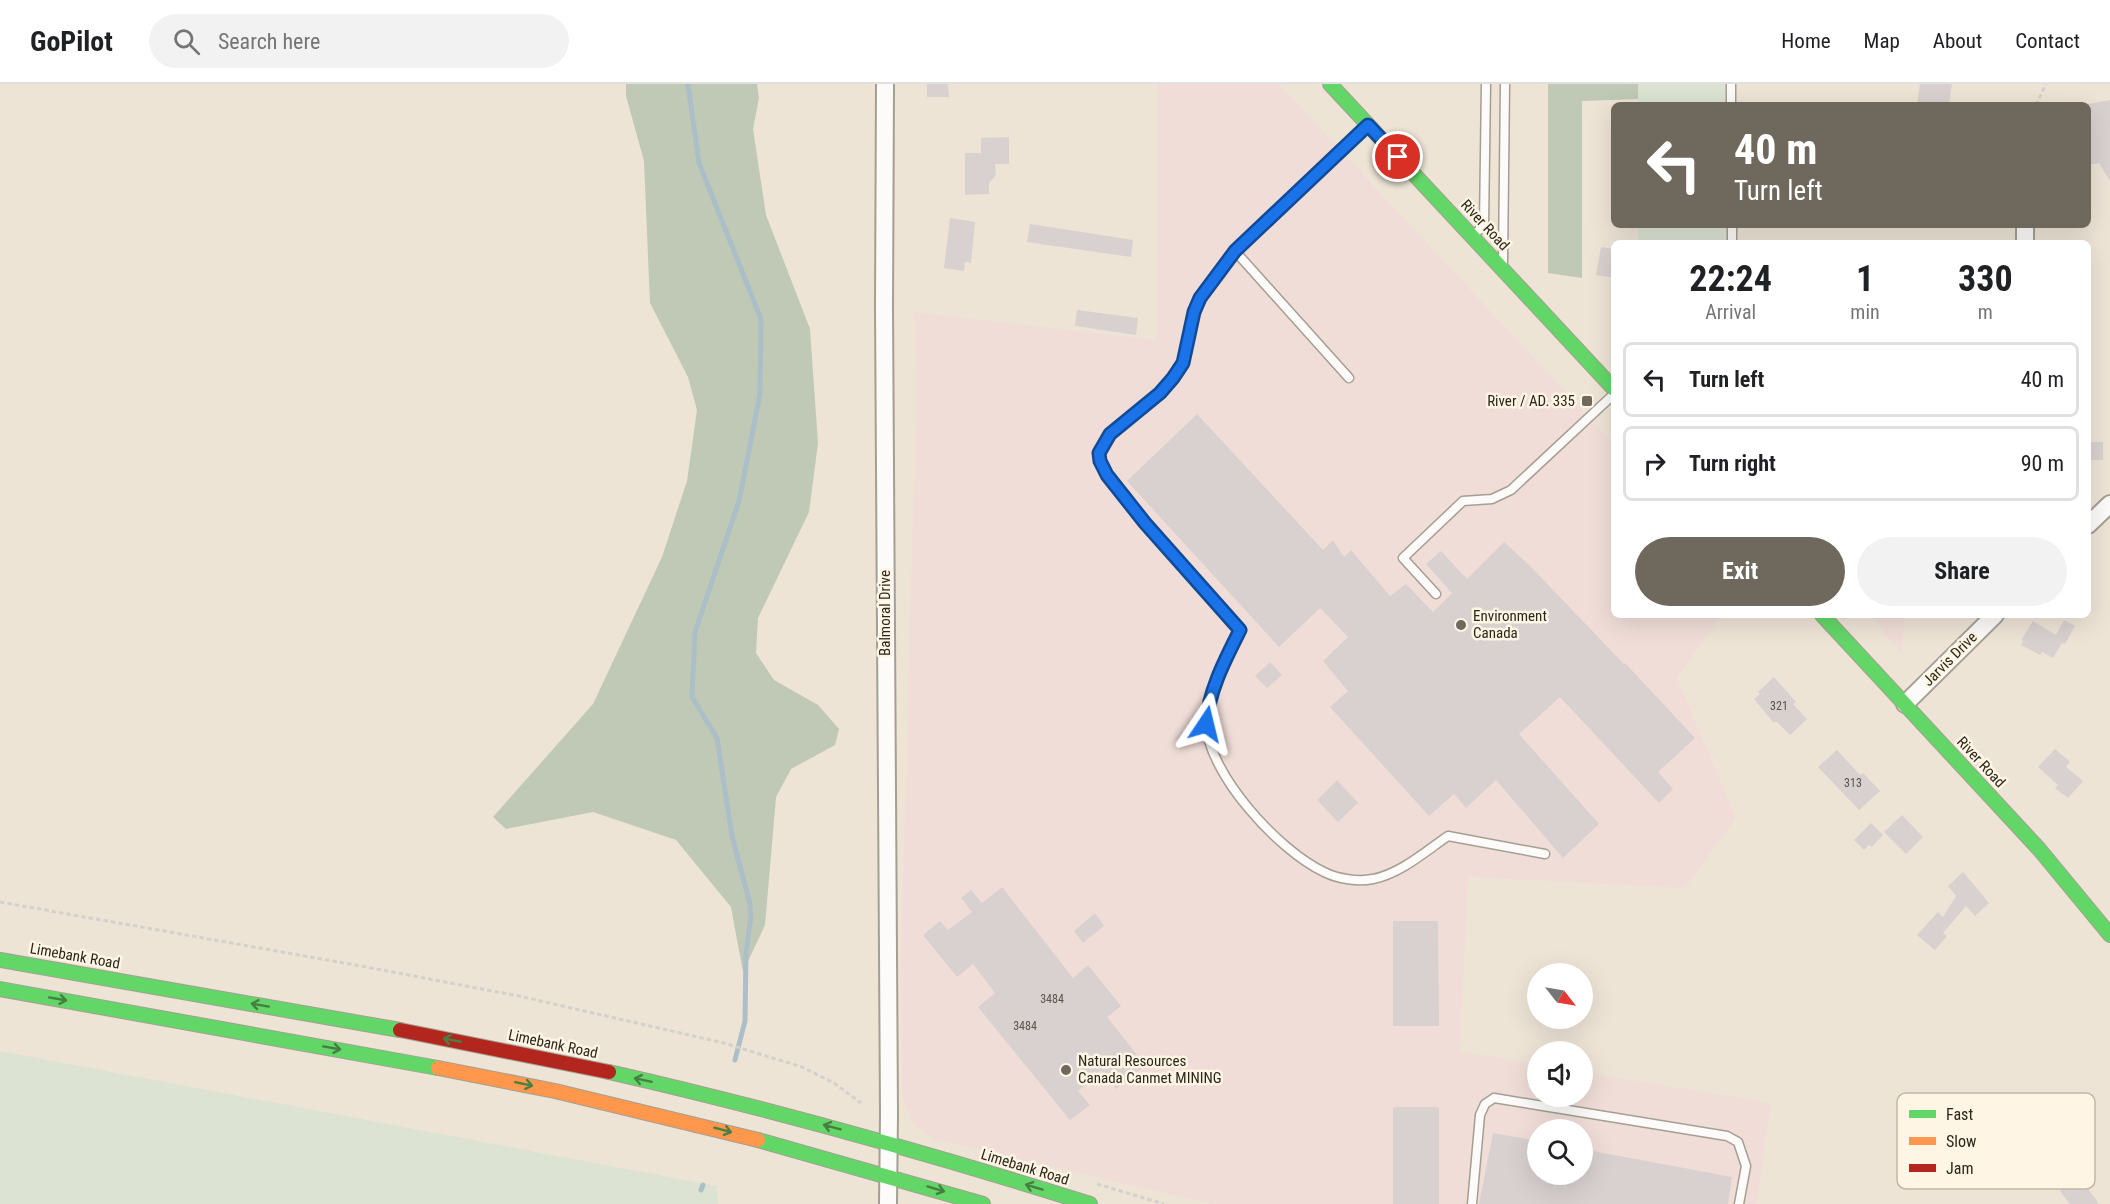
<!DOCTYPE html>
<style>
body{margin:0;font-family:"Roboto Condensed",sans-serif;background:#f2f2f2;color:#202124;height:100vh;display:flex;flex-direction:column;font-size:22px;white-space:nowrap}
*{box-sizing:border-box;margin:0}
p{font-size:20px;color:#757577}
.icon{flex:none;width:33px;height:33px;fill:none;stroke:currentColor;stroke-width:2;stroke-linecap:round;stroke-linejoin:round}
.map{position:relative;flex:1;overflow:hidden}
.details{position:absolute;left:1611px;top:156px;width:480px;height:378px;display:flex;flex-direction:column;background:#fff;border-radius:9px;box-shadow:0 6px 24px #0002}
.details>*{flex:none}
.banner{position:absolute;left:1611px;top:18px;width:480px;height:126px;border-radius:9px;box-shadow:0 6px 24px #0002;background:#6f685c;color:#fff;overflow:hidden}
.needle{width:39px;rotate:121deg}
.fabs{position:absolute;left:1527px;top:879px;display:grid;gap:12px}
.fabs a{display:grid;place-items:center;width:66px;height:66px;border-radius:50%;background:#fff;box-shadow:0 6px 24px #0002;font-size:30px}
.pin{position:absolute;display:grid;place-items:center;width:51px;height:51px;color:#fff;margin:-26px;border:3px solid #fff;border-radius:50%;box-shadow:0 2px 6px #0007}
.me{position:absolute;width:66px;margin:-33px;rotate:10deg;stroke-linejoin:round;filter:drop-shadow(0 0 4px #0008)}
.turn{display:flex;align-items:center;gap:21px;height:126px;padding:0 24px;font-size:27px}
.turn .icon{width:78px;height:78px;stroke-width:2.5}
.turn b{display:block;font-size:42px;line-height:51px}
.eta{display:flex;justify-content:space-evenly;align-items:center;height:102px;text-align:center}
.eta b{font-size:36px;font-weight:700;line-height:42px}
.cta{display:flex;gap:12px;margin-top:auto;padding:12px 24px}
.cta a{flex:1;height:69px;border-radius:36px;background:#6f685c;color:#fff;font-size:24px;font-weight:700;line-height:69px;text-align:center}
.cta a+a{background:#f2f2f2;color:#202124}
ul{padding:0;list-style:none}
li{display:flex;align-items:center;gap:18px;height:75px;margin:0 12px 9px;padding:0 12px;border:3px solid #e0e0e0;border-radius:9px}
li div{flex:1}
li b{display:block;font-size:22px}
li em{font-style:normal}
header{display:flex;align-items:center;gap:36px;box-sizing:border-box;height:84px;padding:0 30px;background:#fff;border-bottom:2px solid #e0e0e0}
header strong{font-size:28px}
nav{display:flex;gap:33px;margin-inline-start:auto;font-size:21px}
.search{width:420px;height:54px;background:#f2f2f2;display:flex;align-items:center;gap:15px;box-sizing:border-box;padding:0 21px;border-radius:33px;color:#757577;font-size:22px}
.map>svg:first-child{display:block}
.commercial{fill:#f0ddd8;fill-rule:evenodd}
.green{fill:#dce3d3}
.forest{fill:#bfc9b6}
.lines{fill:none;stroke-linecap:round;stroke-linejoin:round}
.stream{stroke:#acbfc8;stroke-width:5}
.building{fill:#d8d1cf}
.lane-casing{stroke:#a49e93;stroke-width:11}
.street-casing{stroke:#a49e93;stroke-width:20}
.fast-casing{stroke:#a49e93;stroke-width:16}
.slow-casing{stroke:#a49e93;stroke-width:16}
.jam-casing{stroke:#a49e93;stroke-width:16}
.path{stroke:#d4d1cd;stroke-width:3;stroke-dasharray:4.5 3;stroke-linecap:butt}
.lane{stroke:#fcfbf9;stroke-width:8}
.street{stroke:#fcfbf9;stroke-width:16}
.fast{stroke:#63d668;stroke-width:14}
.slow{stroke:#ff974d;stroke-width:14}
.jam{stroke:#b3261e;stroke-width:14}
.oneway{stroke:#477e42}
.route-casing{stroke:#114b97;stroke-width:15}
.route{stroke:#1a73e8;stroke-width:10}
.poi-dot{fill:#6f685c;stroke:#fff5e5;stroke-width:2}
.labels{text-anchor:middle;stroke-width:5;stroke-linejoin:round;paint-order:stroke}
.number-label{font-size:12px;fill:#59544b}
.street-label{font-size:15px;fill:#2b261b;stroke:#fff5e5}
.poi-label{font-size:15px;fill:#2b261b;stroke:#fff5e5;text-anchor:start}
.key{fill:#fff5e5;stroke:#bfb7a8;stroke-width:1.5}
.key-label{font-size:16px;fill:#2b261b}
</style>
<header>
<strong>GoPilot</strong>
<div class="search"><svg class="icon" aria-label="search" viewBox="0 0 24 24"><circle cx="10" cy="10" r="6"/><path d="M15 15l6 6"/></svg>Search here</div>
<nav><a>Home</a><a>Map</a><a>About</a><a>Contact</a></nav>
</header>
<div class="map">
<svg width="2110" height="1120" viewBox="0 0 2110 1120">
<rect width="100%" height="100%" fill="#ede4d6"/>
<g class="commercial">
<path d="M 1158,0 L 1279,0 L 1614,360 L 1614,531 L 1722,531 L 1677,594 L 1736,734 L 1685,804 L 1468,793 L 1460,967 L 1537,980 L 1538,1012 L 1582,1012 L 1583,988 L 1771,1019 L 1757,1120 L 1212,1120 L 933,1055 L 913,1039 L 902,1012 L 901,873 L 916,316 L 914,228 L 1157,256 ZM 1538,1046 L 1582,1046 L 1582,1090 L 1538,1090 Z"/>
<polygon points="1870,531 1905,531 1902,570"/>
</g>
<g class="green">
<rect x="1638" y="0" width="92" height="21"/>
<polygon points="1638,141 1728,141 1728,159 1639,159"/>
<polygon points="0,967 717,1102 718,1120 0,1120"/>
</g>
<g class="forest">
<polygon points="626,0 757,0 759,14 753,45 766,131 810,245 818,359 809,428 758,534 756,569 774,596 818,621 839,645 835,661 791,685 776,713 765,841 743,888 731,823 676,756 593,728 506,745 493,733 593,620 662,473 687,397 697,326 688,293 650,219 644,77 626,12"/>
<polygon points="1548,0 1638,0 1638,15 1582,17 1582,194 1548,189"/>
</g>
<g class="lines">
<g class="stream">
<polyline points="688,0 699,79 761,235 760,310 739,417 695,548 692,613 717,654 732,752 750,820 751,831 746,868 745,937 735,976"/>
<polyline points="701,1106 703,1101"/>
</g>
</g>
<g class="building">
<polygon points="927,0 948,0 949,13 927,13"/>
<polygon points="1920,0 1952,0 1949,21 1917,21"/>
<polygon points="2110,16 2110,97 2099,79 2088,81 2088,20"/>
<polygon points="1009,53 1009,80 995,80 996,91 989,99 989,110 965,111 965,69 981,69 981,54"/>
<polygon points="950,134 975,138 971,179 965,178 964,187 944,184"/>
<polygon points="1030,140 1133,156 1131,173 1027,158"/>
<polygon points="1601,163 1614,165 1614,194 1596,191"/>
<polygon points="1077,226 1138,234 1136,251 1075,242"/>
<polygon points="1197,330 1323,466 1333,456 1344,473 1351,466 1390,512 1406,500 1433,528 1452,509 1426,480 1441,467 1467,495 1504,458 1530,482 1624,580 1625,579 1695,654 1658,688 1673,705 1659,719 1560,613 1519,650 1599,740 1563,774 1496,696 1466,724 1454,710 1429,732 1330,623 1348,607 1323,577 1348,553 1320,524 1279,563 1127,397"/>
<rect x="2088" y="358" width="15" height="18"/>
<polygon points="2064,536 2075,542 2065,560 2062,559 2053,574 2042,568 2040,571 2021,561 2023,558 2022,555 2033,537 2056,551"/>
<polygon points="1270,578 1282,591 1267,604 1255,592"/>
<polygon points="1774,593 1796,618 1793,620 1807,635 1790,651 1776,637 1774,639 1754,615 1760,610 1758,608"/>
<polygon points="2055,665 2070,678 2066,683 2083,697 2068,714 2055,704 2058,701 2038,683"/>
<polygon points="1837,666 1860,691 1863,689 1880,707 1859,726 1818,683"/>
<polygon points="1337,696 1358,719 1338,738 1317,716"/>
<polygon points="1902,731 1923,753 1906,770 1884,748"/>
<polygon points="1871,739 1883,751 1872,763 1869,761 1864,766 1854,756"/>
<polygon points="1963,788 1989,819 1975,832 1966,822 1943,849 1947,852 1935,866 1917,851 1938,828 1943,833 1956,812 1948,802"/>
<polygon points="1002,803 1073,894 1088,881 1121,922 1107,933 1145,981 1116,1005 1101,987 1078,1007 1090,1021 1070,1036 978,923 995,909 973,880 957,893 923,851 940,837 948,846 972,828 961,814 971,806 982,819"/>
<polygon points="1095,829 1104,842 1083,859 1074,847"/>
<polygon points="1393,837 1438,837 1439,942 1393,942"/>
<rect x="1393" y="1023" width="46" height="97"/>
<polygon points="1493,1049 1538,1057 1538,1090 1582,1090 1582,1065 1732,1093 1728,1120 1479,1120"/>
<polygon points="2079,1093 2099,1120 2070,1120 2060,1107"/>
</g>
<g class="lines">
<defs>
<g id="lane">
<polyline points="1731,0 1731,21"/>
<path d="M 1366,43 L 1235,167 L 1200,214 L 1194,228 L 1183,279 L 1178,287 L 1160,309 L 1110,350 L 1099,369 L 1100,377 L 1107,391 L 1145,439 L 1240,546 C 1227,572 1205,609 1206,639 C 1208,690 1279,767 1324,788 C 1338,795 1358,798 1373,795 C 1400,790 1426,767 1448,752 L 1545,770"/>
<polyline points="1732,141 1732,159"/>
<polyline points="1474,151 1484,141 1486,0"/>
<polyline points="1235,167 1349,294"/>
<polyline points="1503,178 1505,0"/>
<polyline points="1436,510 1403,474 1463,417 1492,415 1511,406 1614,310"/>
<polyline points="1472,1120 1480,1031 1485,1020 1494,1014 1727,1052 1738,1058 1746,1082 1739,1120"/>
</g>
<g id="street">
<polyline points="885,0 884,224 889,1030 888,1120"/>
<polyline points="2025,159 2025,141"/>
<polyline points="2088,441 2110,420"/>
<polyline points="1905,620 1995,531"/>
</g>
<g id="fast">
<polyline points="1330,0 1614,305"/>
<polyline points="1822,531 2039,765 2110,851"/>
<polyline points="0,876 400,946"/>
<polyline points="0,905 438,984"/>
<path d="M 609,988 C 772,1025 931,1070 1090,1120"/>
<polyline points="758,1056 983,1120"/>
</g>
<polyline id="slow" points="438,984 555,1007 758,1056"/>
<polyline id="jam" points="400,946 609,988"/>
</defs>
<use href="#lane" class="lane-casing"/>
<use href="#street" class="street-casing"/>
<use href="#fast" class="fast-casing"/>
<use href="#slow" class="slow-casing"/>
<use href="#jam" class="jam-casing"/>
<g class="path">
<polyline points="2036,21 2046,0"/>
<polyline points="0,818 350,880 519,912 724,959 802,983 834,999 861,1019"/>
<polyline points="1097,1100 1164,1120"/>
</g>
<use href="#lane" class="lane"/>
<use href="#street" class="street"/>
<use href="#fast" class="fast"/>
<use href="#slow" class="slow"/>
<use href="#jam" class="jam"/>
</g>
<defs><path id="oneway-shaft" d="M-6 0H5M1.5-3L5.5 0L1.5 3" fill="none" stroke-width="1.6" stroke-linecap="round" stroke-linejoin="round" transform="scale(1.5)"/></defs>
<g class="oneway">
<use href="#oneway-shaft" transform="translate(58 915) rotate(10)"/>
<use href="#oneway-shaft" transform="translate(260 921) rotate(-170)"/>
<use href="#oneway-shaft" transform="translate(452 956) rotate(-169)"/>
<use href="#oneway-shaft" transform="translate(332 964) rotate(10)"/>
<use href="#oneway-shaft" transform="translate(643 996) rotate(-168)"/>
<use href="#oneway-shaft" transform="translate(524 1000) rotate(12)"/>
<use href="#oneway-shaft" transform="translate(832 1043) rotate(-165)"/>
<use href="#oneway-shaft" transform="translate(723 1046) rotate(15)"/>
<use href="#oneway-shaft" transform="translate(1034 1103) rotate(-163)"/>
<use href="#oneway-shaft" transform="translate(936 1105) rotate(17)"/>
</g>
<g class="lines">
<defs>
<path id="route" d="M 1206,640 C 1209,606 1225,576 1240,546 L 1145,439 L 1107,391 L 1100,377 L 1099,369 L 1110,350 L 1160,309 L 1173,294 L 1183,279 L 1194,228 L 1200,214 L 1235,167 L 1368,41 L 1398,73"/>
</defs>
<use href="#route" class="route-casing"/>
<use href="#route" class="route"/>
</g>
<g class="poi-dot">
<rect x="1581" y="311" width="12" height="12" rx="3"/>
<circle cx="1461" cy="541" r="6"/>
<circle cx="1066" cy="986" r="6"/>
</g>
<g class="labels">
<g class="number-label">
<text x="1779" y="626">321</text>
<text x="1853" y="703">313</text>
<text x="1052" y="919">3484</text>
<text x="1025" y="946">3484</text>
</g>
<g class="street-label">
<text transform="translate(1485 141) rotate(47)" y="5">River Road</text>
<text transform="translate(885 529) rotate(-90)" y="5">Balmoral Drive</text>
<text transform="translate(1950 575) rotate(-45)" y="5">Jarvis Drive</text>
<text transform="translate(1981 678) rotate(47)" y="5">River Road</text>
<text transform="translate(75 872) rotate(10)" y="5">Limebank Road</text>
<text transform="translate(553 960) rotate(12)" y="5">Limebank Road</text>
<text transform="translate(1025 1083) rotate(17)" y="5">Limebank Road</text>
</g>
<g class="poi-label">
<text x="1575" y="322" text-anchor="end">River / AD. 335</text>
<text x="1473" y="537">Environment<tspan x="1473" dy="17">Canada</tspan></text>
<text x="1078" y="982">Natural Resources<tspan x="1078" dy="17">Canada Canmet MINING</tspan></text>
</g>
</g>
<rect x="1897" y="1009" width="198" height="96" rx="9" class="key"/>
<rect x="1909" y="1026" width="27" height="8" fill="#63d668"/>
<rect x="1909" y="1053" width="27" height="8" fill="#ff974d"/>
<rect x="1909" y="1080" width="27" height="8" fill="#b3261e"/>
<g class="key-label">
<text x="1946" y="1036">Fast</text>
<text x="1946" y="1063">Slow</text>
<text x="1946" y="1090">Jam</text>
</g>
</svg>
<div class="fabs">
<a><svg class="needle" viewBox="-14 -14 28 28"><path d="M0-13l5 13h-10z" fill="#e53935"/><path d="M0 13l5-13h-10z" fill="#757577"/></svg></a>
<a><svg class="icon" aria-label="sound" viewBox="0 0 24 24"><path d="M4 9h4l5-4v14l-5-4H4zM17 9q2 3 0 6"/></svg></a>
<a><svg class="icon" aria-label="search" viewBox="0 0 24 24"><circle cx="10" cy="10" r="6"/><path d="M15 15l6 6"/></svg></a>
</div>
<div class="pin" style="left:1398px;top:73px;background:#d93025"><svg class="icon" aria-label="arrive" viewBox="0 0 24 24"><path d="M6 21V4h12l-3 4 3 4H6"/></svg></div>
<svg class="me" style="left:1206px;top:640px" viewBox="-20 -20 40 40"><path d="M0-17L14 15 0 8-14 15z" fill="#1a73e8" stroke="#fff" stroke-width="4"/></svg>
<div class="banner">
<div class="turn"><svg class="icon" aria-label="left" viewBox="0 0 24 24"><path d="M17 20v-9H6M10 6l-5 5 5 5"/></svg><div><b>40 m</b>Turn left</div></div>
</div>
<section class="details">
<div class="eta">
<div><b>22:24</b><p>Arrival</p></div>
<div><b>1</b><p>min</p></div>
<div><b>330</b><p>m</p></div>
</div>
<ul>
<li><svg class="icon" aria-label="left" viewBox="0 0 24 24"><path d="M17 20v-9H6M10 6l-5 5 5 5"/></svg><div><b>Turn left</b></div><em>40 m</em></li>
<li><svg class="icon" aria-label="right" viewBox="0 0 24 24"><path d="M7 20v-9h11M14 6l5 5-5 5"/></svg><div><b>Turn right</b></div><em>90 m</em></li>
</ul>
<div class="cta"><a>Exit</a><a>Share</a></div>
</section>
</div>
